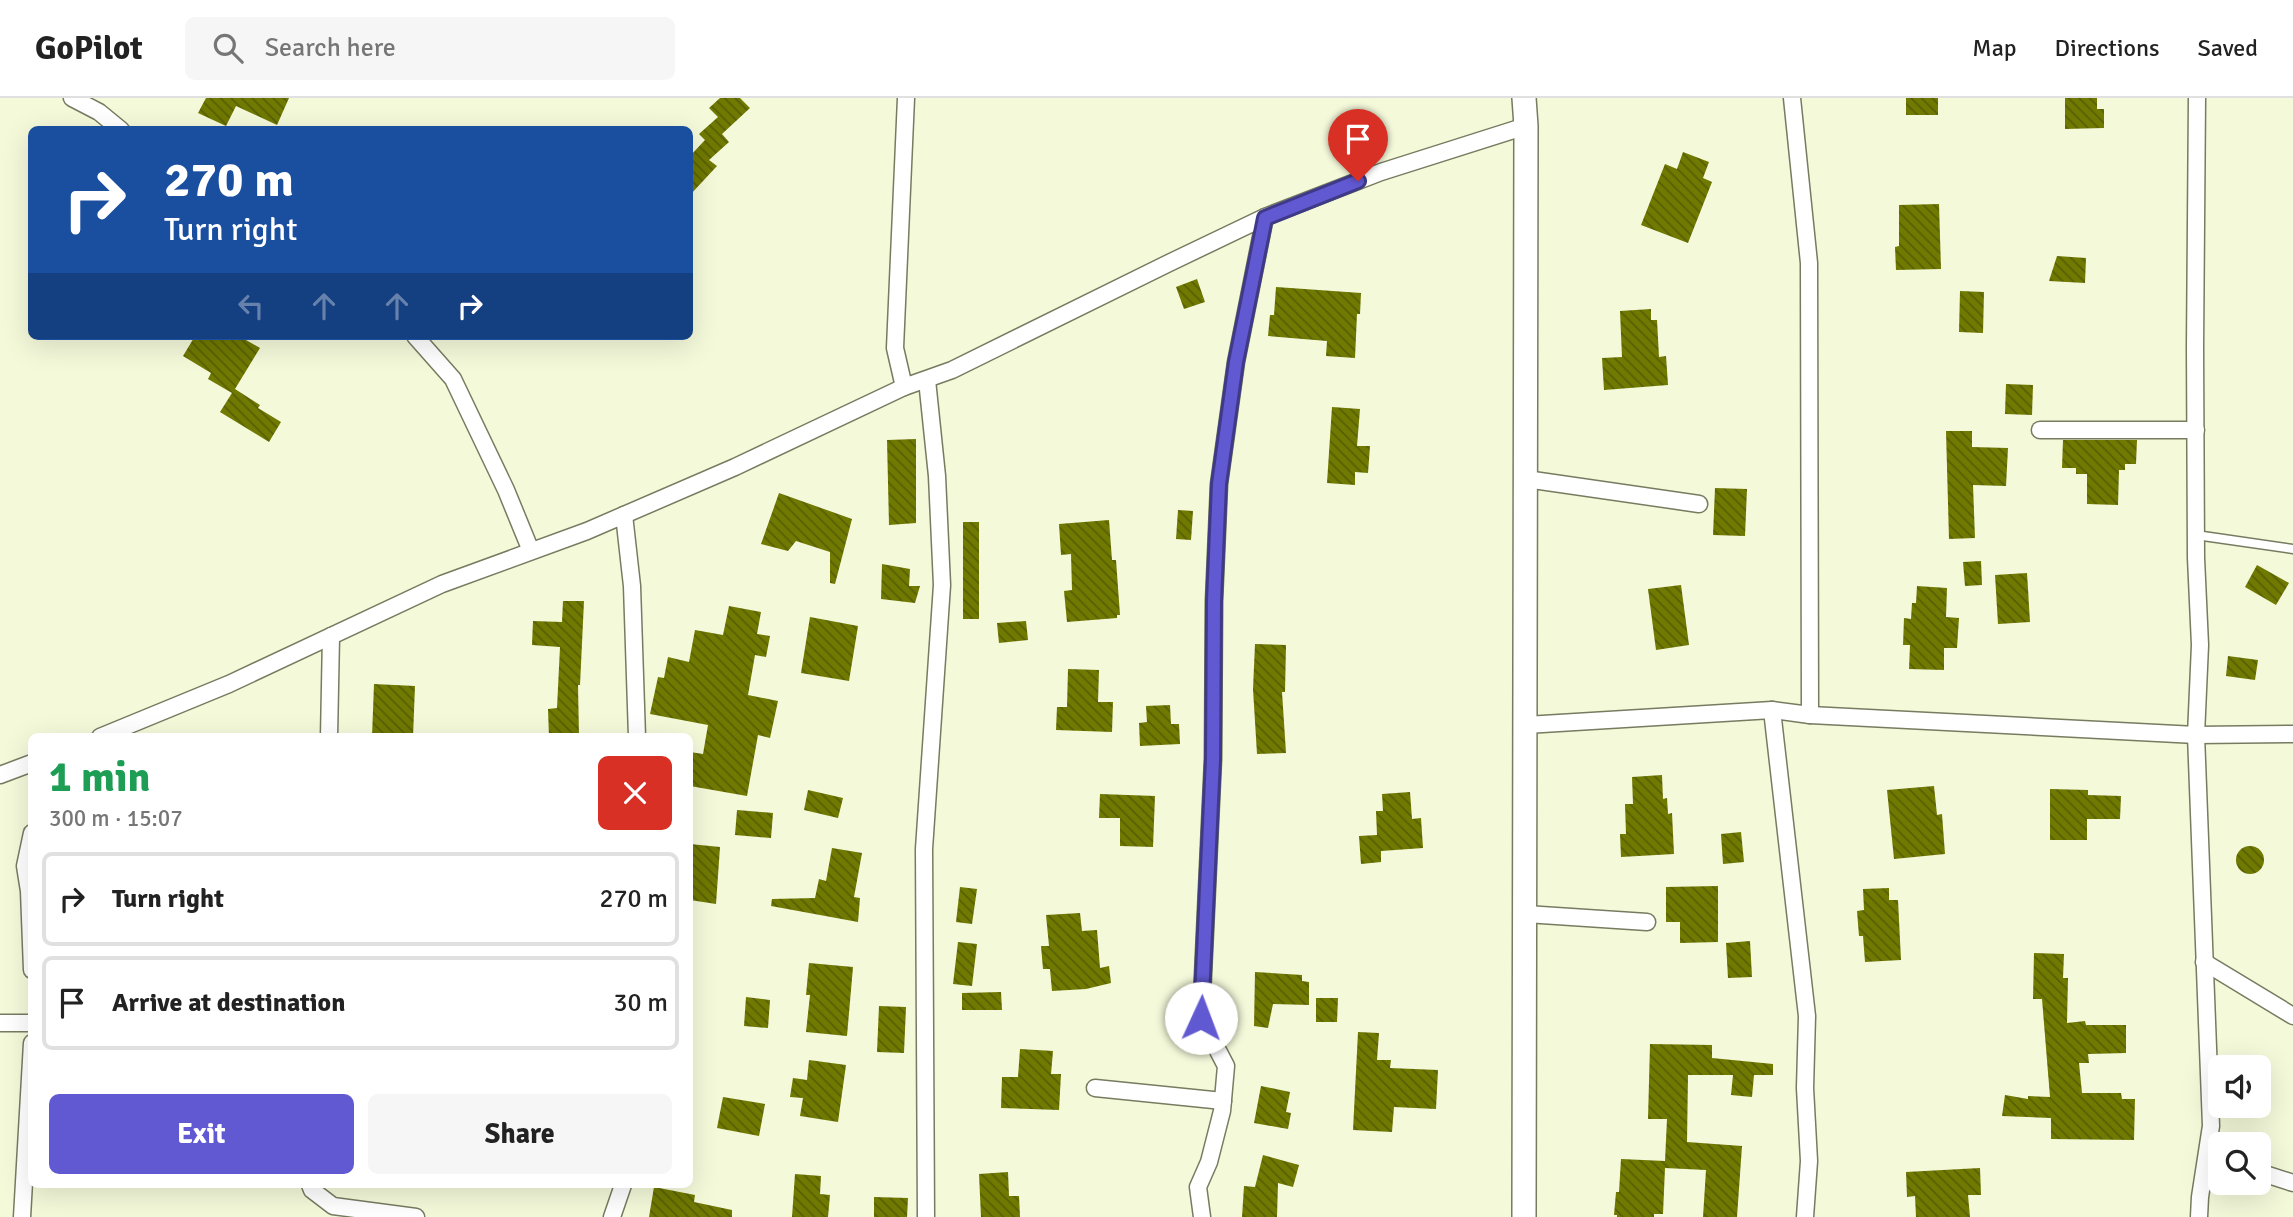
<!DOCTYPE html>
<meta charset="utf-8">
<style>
body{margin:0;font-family:Signika,sans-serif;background:#f6f6f6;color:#222;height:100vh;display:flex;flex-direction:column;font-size:26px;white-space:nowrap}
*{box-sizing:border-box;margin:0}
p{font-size:23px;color:#767676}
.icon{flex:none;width:38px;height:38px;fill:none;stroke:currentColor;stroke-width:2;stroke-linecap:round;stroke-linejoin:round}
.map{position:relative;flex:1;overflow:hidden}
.panel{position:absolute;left:28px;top:635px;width:665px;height:455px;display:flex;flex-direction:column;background:#fff;border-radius:10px;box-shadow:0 7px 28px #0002}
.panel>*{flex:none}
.guide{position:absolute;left:28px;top:28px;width:665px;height:214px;border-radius:10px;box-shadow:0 7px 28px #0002;background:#1a4fa0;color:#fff;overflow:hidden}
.fabs{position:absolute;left:2208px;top:957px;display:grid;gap:14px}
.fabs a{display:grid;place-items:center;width:63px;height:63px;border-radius:10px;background:#fff;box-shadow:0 7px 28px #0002;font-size:35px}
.pin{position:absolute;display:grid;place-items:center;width:60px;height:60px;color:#fff;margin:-72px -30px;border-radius:50% 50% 50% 0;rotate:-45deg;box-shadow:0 0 7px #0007}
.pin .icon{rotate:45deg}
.me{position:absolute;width:77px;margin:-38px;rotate:2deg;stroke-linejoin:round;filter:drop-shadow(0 0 5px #0008)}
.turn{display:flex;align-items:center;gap:24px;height:147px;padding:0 21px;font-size:32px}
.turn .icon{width:91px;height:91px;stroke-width:2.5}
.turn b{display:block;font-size:49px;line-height:60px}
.lanes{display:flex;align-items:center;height:66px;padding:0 21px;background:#0003;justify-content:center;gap:35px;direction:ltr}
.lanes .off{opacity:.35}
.round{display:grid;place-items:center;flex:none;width:74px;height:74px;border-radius:10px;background:#f6f6f6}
.overview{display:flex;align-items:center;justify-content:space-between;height:119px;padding:0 21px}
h1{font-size:42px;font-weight:800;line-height:52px;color:#1e9e55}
.primary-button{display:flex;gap:14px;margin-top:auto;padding:14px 21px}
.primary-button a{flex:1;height:80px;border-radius:10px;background:#6159d1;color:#fff;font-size:28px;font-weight:800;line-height:80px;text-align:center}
.primary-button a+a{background:#f6f6f6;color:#222}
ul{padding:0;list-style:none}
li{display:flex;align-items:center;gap:21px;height:94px;margin:0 14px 10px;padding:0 7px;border:4px solid #e0e0e0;border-radius:10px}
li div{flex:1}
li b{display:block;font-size:26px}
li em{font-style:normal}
header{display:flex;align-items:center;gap:42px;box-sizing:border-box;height:98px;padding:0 35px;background:#fff;border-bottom:2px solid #e0e0e0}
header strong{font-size:33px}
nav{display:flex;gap:38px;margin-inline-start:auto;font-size:24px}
.search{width:490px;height:63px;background:#f6f6f6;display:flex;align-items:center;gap:18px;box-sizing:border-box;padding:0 24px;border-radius:10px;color:#767676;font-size:26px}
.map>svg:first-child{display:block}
.building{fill:url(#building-back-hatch)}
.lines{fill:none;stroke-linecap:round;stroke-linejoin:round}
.lane-casing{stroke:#777b60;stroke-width:11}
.street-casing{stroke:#777b60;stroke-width:19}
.secondary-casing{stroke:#777b60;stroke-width:26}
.lane{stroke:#fff;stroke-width:8}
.street{stroke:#fff;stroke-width:16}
.secondary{stroke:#fff;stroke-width:23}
.route-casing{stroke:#3f3a88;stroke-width:18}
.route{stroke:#6159d1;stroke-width:12}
</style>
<header>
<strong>GoPilot</strong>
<div class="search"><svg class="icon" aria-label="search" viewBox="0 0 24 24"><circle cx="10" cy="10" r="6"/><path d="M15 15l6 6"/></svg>Search here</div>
<nav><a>Map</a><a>Directions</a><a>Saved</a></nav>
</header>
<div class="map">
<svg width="2293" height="1119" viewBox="0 0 2293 1119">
<defs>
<pattern id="building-back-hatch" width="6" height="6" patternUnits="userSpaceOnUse" patternTransform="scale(1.75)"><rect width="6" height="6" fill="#707900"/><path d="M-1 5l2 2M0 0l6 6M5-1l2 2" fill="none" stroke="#585f04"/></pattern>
</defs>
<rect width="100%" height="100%" fill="#f4f9da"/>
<g class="building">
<polygon points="206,0 289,0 277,27 236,8 226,28 198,15"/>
<polygon points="720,0 740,0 750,10 722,36 729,44 709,62 717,68 690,97 690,58 705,42 699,36 718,19 709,10"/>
<rect x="1906" y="0" width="32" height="17"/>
<polygon points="2065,0 2097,0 2097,11 2104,11 2104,30 2065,31"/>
<polygon points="1683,54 1709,64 1703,80 1712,84 1688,145 1641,127 1665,66 1677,71"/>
<polygon points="1939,106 1941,171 1896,172 1895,149 1899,148 1899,107"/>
<polygon points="2057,158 2086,160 2085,185 2049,183"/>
<polygon points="1197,181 1205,204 1184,211 1176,189"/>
<polygon points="1276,189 1361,195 1360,216 1357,216 1355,260 1326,258 1327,243 1268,238 1270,217 1274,217"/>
<polygon points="1960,193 1984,194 1983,235 1959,234"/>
<polygon points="1651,211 1651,222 1657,222 1659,259 1666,258 1668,287 1604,292 1602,260 1622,259 1620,213"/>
<polygon points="195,238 239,238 260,250 235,291 260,307 258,310 281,324 269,344 220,314 232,295 208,281 211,275 183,258"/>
<polygon points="2006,286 2033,287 2032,317 2005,316"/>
<polygon points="1332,309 1360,311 1357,348 1370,348 1368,375 1355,374 1355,387 1327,385"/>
<polygon points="1946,333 1972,333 1972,349 2008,350 2006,388 1973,387 1975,440 1949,441"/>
<polygon points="916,341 916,425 889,427 887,342"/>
<polygon points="2063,342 2137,342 2136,366 2125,366 2125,372 2119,372 2118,407 2087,406 2087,376 2076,376 2076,370 2062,370"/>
<polygon points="1715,390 1747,391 1745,438 1713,437"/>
<polygon points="779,395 852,421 835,486 830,485 830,454 796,443 788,453 761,446"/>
<polygon points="1178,412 1193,413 1191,442 1176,441"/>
<polygon points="1109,422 1112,462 1116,462 1120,517 1117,517 1117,520 1067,524 1064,493 1072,492 1071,456 1061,457 1059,426"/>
<rect x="963" y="424" width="16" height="97"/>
<polygon points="1981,463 1982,487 1965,488 1963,464"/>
<polygon points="882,466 910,471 909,488 920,488 915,505 881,501"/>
<polygon points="2257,467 2289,485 2276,507 2245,489"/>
<polygon points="2027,475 2030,524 1998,526 1995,477"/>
<polygon points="1681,487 1689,547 1656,552 1648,491"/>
<polygon points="1917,488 1947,490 1946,519 1959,520 1957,550 1944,550 1944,572 1909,571 1910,547 1903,547 1904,520 1911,521 1912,505 1916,505"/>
<polygon points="563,503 584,503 580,587 578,587 579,639 549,639 548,611 557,610 560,549 532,547 533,523 562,524"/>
<polygon points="729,508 761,514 757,536 770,538 766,559 755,557 748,597 778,603 770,640 758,637 747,698 690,688 690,654 703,656 708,627 650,616 658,579 664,580 668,559 689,564 695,532 723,537"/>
<polygon points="810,519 858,528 849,583 801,575"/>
<polygon points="1026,523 1028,542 999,545 997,525"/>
<polygon points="1255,546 1286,547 1285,594 1282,594 1286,655 1257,656 1253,591"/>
<polygon points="2228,558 2258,562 2255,582 2226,578"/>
<polygon points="1068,571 1099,572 1098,604 1113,604 1112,634 1056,632 1057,609 1067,609"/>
<polygon points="374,586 415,588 413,639 372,639"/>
<polygon points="1170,607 1171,626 1179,626 1180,646 1140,648 1139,625 1147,624 1146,608"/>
<polygon points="1662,677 1663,701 1667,700 1668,716 1672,715 1674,756 1621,759 1620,736 1626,736 1625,706 1633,706 1632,679"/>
<polygon points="1934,688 1937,717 1942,716 1945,756 1894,761 1887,692"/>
<polygon points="2050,691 2088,692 2088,697 2121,698 2120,721 2087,721 2087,742 2050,742"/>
<polygon points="808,692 843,700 838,720 804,712"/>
<polygon points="1410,694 1412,721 1421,720 1423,750 1381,753 1381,764 1361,766 1359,738 1377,737 1376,713 1383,713 1382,696"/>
<polygon points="1100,696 1155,698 1153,749 1120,748 1120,720 1099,720"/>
<polygon points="737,712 773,715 771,740 735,737"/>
<polygon points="1741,734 1744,764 1723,766 1721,736"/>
<polygon points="690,746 720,749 716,806 690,802"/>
<circle cx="2250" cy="762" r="14"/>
<polygon points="832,750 862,755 854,799 860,800 858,824 771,808 772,801 815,800 819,781 826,783"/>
<polygon points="1718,788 1718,844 1680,845 1680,824 1666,824 1666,789"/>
<polygon points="960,789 977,791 972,826 956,824"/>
<polygon points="1889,790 1889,802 1898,802 1901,862 1865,864 1863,838 1859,838 1857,813 1864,812 1863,791"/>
<polygon points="1080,815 1082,833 1097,832 1100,870 1109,868 1111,885 1086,891 1052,893 1050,871 1043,871 1041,848 1049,848 1046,817"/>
<polygon points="1750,843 1752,879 1728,880 1726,845"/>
<polygon points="958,844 977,846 972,888 953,886"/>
<polygon points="2034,855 2064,856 2063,880 2068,880 2067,925 2085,923 2086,927 2126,927 2126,955 2088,956 2089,965 2079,965 2082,995 2121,995 2122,1001 2135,1001 2134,1042 2051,1041 2051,1020 2002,1018 2005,997 2028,1001 2028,998 2050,999 2042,901 2033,901"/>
<polygon points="809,865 853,869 847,938 806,934 810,897 806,897"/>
<polygon points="1255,874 1302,877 1302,883 1309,884 1309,907 1273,906 1268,930 1254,928"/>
<polygon points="1001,894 1002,912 962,912 962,895"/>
<polygon points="746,899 770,902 768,930 744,928"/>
<polygon points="1316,900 1338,900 1337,924 1316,924"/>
<polygon points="879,908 906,909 904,955 877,954"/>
<polygon points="1358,934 1379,935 1377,962 1391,962 1390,970 1438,972 1436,1011 1394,1009 1392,1034 1353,1032"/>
<polygon points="1650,946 1712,947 1712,960 1773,966 1773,977 1754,977 1752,999 1731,997 1733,977 1688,977 1687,1044 1742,1048 1737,1119 1703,1119 1706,1072 1665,1070 1663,1116 1654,1116 1654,1119 1617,1119 1617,1117 1614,1117 1616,1094 1619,1094 1621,1061 1665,1063 1667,1021 1648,1021"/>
<polygon points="1020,951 1053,953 1051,976 1061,976 1059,1012 1001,1010 1002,979 1018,979"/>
<polygon points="809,962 846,967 838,1024 800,1018 803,1000 790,999 793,980 807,982"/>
<polygon points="1261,988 1290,994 1286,1014 1291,1015 1288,1031 1254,1025"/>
<polygon points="723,999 765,1006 759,1038 717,1030"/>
<polygon points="1263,1057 1299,1067 1293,1089 1278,1085 1277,1119 1242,1119 1244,1088 1255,1089"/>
<polygon points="1980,1070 1981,1097 1968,1097 1970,1119 1916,1119 1915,1098 1907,1099 1906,1074"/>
<polygon points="1008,1074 1009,1098 1019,1098 1020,1119 981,1119 979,1076"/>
<polygon points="795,1076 821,1078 820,1096 830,1097 828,1119 792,1119"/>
<polygon points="654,1089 695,1097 694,1104 732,1112 732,1119 649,1119"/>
<polygon points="874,1099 908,1100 907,1119 874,1119"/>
</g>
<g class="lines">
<defs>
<polyline id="lane" points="2196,437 2293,451"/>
<g id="street">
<polyline points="72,0 99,14 121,32"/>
<polyline points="906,0 895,250 904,289 952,272 1169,165 1265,119 1381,74 1526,28"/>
<polyline points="1792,0 1809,165 1810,617"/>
<polyline points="2197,0 2195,249 2196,460 2200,547 2196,637 2211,1028 2200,1099 2199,1119"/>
<polyline points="415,238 453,281 506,392 531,453"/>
<polyline points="2040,332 2196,332"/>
<polyline points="1526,381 1699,406"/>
<polyline points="624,417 632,488 637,639"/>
<polyline points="1772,612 1807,918 1805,990 1809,1063 1805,1119"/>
<polyline points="1526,627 1772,612 1810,617 2196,637 2293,636"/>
<polyline points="100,639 229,586 442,486 587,433 735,369 904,289"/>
<polyline points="329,639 331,538"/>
<polyline points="0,677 32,665"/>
<polyline points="32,735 25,768 29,793 32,872"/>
<polyline points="1526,816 1647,824"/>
<polyline points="2204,864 2293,918"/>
<polyline points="0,925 32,925"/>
<polyline points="1095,990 1223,1003"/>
<polyline points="2259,1074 2293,1085"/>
<polyline points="310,1087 312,1092 333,1108 416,1119"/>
<polyline points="22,1119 32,945"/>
<polyline points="612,1119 623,1087"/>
<polyline points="926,1119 924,751 942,487 937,378 927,282"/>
<polyline points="1202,1119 1198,1089 1209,1064 1222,1013 1226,968 1201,920 1213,661 1214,503 1219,386 1236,264 1265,119"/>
</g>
<polyline id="secondary" points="1524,0 1526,28 1524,1119"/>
</defs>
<use href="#lane" class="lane-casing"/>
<use href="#street" class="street-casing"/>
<use href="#secondary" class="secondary-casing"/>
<use href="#lane" class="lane"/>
<use href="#street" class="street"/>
<use href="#secondary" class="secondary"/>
</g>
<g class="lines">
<defs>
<polyline id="route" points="1201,920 1213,661 1214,503 1219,386 1236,264 1265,120 1358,83"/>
</defs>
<use href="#route" class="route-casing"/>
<use href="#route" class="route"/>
</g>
</svg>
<div class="fabs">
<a><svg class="icon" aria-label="sound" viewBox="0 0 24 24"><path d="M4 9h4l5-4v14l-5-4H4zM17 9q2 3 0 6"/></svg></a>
<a><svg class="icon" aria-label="search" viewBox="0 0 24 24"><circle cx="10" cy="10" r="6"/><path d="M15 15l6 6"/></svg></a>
</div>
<div class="pin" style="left:1358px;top:83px;background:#d93025"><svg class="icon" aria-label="arrive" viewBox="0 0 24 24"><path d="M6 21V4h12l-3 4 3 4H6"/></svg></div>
<svg class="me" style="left:1201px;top:920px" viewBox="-20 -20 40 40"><circle r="19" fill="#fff"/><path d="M0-13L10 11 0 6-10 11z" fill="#6159d1"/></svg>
<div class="guide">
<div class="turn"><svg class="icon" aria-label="right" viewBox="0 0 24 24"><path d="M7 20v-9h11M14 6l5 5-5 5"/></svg><div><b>270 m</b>Turn right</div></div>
<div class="lanes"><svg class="icon off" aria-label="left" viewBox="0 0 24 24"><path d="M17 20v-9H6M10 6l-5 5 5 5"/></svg><svg class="icon off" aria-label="ahead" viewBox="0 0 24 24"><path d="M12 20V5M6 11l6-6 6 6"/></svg><svg class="icon off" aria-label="ahead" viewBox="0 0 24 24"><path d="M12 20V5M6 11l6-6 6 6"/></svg><svg class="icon" aria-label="right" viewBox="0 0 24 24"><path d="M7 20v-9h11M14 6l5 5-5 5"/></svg></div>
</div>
<section class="panel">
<div class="overview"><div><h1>1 min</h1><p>300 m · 15:07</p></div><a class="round" style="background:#d93025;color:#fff"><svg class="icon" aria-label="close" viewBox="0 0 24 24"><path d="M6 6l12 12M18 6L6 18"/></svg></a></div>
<ul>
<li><svg class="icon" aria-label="right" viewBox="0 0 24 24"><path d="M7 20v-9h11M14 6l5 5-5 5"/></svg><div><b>Turn right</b></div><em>270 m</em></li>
<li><svg class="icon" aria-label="arrive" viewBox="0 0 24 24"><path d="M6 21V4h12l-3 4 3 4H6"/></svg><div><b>Arrive at destination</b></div><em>30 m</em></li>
</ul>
<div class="primary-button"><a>Exit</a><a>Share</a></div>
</section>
</div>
